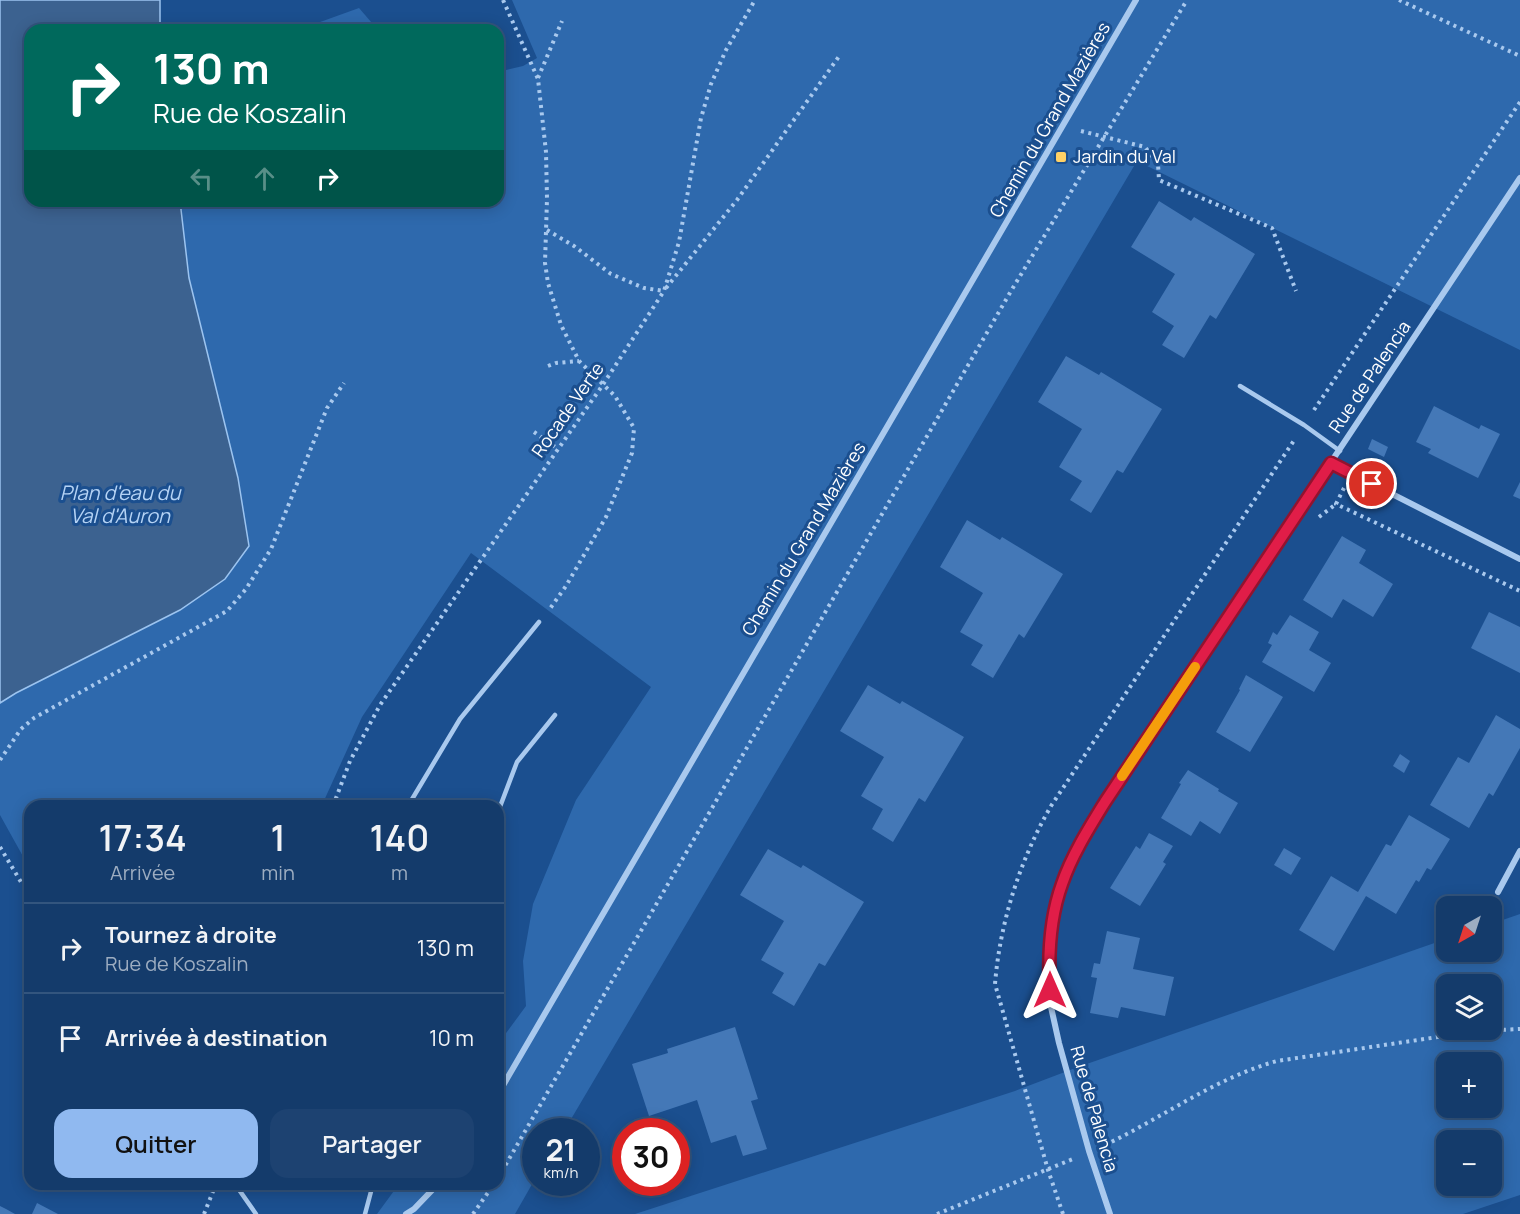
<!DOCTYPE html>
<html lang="fr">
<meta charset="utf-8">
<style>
body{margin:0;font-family:Manrope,sans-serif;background:#1d4271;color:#f1f3f6;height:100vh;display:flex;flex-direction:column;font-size:22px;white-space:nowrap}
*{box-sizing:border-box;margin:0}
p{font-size:20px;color:#9dadc1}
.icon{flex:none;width:33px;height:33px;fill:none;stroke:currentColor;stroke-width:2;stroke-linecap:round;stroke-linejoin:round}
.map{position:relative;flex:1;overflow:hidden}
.drawer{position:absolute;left:24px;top:800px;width:480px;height:390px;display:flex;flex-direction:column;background:#143b6b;border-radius:18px;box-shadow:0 3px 15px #0003,0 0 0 2px #33557e}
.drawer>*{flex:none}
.banner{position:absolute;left:24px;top:24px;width:480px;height:183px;border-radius:18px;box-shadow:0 3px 15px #0003,0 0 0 2px #33557e;background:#00695c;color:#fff;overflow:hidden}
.needle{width:39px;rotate:219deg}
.fabs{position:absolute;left:1436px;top:896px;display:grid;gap:12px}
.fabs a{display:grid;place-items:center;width:66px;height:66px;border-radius:12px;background:#143b6b;box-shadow:0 3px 15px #0003,0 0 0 2px #33557e;font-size:30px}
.speed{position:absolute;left:522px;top:1118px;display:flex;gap:12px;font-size:30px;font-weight:700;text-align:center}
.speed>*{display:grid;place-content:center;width:78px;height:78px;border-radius:50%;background:#143b6b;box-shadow:0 3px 15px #0003,0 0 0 2px #33557e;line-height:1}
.speed small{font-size:15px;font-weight:400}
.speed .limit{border:9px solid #d22;background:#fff;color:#111}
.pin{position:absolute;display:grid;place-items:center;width:51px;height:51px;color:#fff;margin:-26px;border:3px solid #fff;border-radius:50%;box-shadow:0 2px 6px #0007}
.me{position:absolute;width:66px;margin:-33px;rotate:0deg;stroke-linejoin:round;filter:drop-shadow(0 0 4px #0008)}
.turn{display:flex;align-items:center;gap:21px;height:126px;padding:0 30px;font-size:27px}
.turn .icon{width:78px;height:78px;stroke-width:2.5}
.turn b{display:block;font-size:42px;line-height:51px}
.lanes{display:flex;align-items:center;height:57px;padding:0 30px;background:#0003;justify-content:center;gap:30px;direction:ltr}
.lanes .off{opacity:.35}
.eta{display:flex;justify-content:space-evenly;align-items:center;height:102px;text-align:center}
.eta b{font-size:36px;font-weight:600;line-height:42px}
.action{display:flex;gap:12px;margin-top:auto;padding:12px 30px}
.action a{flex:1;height:69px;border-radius:18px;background:#90b9f0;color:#111;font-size:24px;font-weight:600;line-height:69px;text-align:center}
.action a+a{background:#1d4271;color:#f1f3f6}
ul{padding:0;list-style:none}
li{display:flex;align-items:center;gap:18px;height:90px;padding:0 30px;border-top:2px solid #33557e}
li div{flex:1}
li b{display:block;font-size:22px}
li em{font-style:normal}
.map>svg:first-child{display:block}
.green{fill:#2e69ad;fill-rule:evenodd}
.water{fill:#3c6290;stroke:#9cc4f0;stroke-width:1.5}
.building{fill:#4478b7}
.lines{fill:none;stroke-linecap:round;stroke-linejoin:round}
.path{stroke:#a9c9ee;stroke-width:4;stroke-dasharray:3 4.5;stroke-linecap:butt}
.service{stroke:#a9c9ee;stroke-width:4.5}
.minor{stroke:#a9c9ee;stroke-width:6}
.route-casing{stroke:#92132f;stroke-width:15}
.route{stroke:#e11d48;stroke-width:10}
.slow{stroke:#f59e0b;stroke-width:10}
.poi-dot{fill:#ffd166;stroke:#1b4f8f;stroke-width:2}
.labels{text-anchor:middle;stroke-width:6;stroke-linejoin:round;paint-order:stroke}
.street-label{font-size:18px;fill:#fff;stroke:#1b4f8f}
.poi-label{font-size:18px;fill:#fff;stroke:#1b4f8f;text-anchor:start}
.water-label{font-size:20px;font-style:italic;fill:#b5d3f5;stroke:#1b4f8f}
</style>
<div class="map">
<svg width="1520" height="1214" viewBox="0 0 1520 1214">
<rect width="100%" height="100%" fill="#1b4f8f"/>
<g class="green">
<polygon points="512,0 1520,0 1520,350 1137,161 564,1131 536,1131 535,1179 515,1214 377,1214 399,1184 498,1184 498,1044 526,1006 523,961 533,904 576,800 651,687 471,553 362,717 322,805 30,806 30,869 0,815 0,703 16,693 238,478 189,278 180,201 498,201 498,63 502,71 523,66 537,58"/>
<polygon points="359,8 378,30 298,30"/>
<path d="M 1520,914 L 1520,1195 L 1463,1214 L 635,1214 L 1015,1091 L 1078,1067 L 1446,939 L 1446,951 L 1491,951 L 1491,924 ZM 1446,984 L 1491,984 L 1491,1029 L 1446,1029 ZM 1446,1062 L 1491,1062 L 1491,1107 L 1446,1107 ZM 1446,1140 L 1491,1140 L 1491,1185 L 1446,1185 Z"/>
</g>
<polygon class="water" points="0,0 160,0 160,30 30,30 30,201 180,201 189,278 238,478 249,546 225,579 180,610 16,693 0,703"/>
<g class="building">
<polygon points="1159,201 1191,221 1194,217 1255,254 1216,319 1210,315 1184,358 1162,345 1174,326 1152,312 1175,274 1131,247"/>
<polygon points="1066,356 1099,375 1101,372 1162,409 1123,473 1117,470 1091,513 1070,500 1082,481 1059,467 1082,429 1038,402"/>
<polygon points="1434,406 1479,429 1481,425 1500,434 1478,478 1428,453 1431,449 1416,442"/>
<polygon points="1372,439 1388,447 1384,457 1368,449"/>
<polygon points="1520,482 1520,499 1513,496"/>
<polygon points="967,520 1000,540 1002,537 1063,574 1024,638 1019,634 993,678 971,665 983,645 960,632 983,593 940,567"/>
<polygon points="1342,536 1366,550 1359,563 1393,584 1373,617 1343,599 1332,618 1303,600"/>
<polygon points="1489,612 1520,627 1520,673 1471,648"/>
<polygon points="1290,615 1319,632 1309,650 1331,663 1314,692 1262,662 1272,645 1268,643 1273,632 1277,635"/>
<polygon points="1246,675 1283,697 1250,752 1216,732 1240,690 1239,689"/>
<polygon points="868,685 900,704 902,701 964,737 925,802 919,798 893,842 872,829 883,809 861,796 884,757 840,731"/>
<polygon points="1496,715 1520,729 1520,748 1493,796 1489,793 1469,828 1430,805 1458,757 1469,763"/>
<polygon points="1400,754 1410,761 1404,773 1393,766"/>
<polygon points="1188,770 1219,789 1218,791 1238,803 1220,834 1200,821 1191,836 1161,818 1181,784 1179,783"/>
<polygon points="1409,815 1450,839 1431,870 1427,868 1419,882 1416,880 1396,914 1366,896 1334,951 1299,930 1331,876 1358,892 1386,844 1391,846"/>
<polygon points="1149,833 1173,846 1163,862 1166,864 1140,906 1110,888 1136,846 1140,849"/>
<polygon points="1284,848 1301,858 1291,875 1274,865"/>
<polygon points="768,849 801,868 803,865 864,902 825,966 819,963 794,1006 772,993 784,973 761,960 784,921 740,895"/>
<polygon points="1107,931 1140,938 1133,969 1174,977 1165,1016 1121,1007 1118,1018 1090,1013 1097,978 1091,977 1094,963 1100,964"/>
<polygon points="735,1027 758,1099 751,1101 767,1149 743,1156 736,1135 711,1143 697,1100 649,1116 632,1064 668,1053 667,1049"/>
<polygon points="37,1203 58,1214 32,1214"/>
<polygon points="0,1206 6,1209 15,1214 0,1214"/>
</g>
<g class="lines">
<g class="path">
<polyline points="503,0 538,79 546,152 547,199 545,263 548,283 561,325 579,361 615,396 634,428 632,453 606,517 566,586 549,610"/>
<polyline points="1399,0 1520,56"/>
<polyline points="538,78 562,21"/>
<polyline points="1081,131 1145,147 1158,164 1159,180 1272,228 1296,291"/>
<polyline points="547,230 574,246 611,274 644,288 664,291"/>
<polyline points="666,288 737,200 840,55"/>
<polyline points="548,366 556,363 579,361"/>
<polyline points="1314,410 1520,102"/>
<polyline points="534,432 558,449"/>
<polyline points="1344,488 1336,504 1520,591"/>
<polyline points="1319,517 1336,504"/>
<polyline points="0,760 21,729 34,718 227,611 246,589 271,549 327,408 344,383"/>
<polyline points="333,806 350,761 380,705 602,386 664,291 679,242 701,118 711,84 726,50 755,0"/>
<polyline points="0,847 21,882"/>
<path d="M 1105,1145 C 1162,1118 1215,1078 1277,1061 L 1478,1031 L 1520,1029"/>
<polyline points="498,1178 1011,291 1187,0"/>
<polyline points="204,1214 216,1184"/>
<polyline points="473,1214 494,1184"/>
<polyline points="937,1214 1073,1159"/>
<path d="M 1063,1214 L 1048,1170 L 995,984 C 1000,922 1020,860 1051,806 L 1295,439"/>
</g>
<g class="service">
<polyline points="1240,386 1304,425 1340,451"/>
<polyline points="380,806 383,804 388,806"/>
<polyline points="408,806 460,719 539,622"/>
<polyline points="498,812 517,762 555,715"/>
<polyline points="29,896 30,897"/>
<polyline points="235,1184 256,1214"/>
<polyline points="365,1214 373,1184"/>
</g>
<g class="minor">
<polyline points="1331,463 1520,559"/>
<polyline points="1498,892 1520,851"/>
<path d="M 498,1094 C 708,728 926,366 1136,0"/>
<polyline points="406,1214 414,1209 438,1184"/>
<polyline points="1110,1214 1089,1151 1059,1043 1051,1007 1049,974 1051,937 1061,885 1080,843 1105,802 1520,178"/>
</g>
</g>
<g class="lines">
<defs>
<path id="route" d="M 1050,990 C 1048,956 1050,917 1062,884 C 1072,855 1089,828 1105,802 L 1331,463 L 1372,484"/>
</defs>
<use href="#route" class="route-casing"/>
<use href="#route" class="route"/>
<polyline class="slow" points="1122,776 1195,667"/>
</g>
<rect class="poi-dot" x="1055" y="151" width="12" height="12" rx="3"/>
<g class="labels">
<g class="street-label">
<text transform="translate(1050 120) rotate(-60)" y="6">Chemin du Grand Mazières</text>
<text transform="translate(1370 377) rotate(-56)" y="6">Rue de Palencia</text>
<text transform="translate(568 410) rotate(-55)" y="6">Rocade Verte</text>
<text transform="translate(804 539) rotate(-59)" y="6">Chemin du Grand Mazières</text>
<text transform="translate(1094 1109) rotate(74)" y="6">Rue de Palencia</text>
</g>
<g class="poi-label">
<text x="1073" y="163">Jardin du Val</text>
</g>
<g class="water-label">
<text x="120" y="500">Plan d'eau du<tspan x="120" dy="23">Val d'Auron</tspan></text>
</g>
</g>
</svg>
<div class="fabs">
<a><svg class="needle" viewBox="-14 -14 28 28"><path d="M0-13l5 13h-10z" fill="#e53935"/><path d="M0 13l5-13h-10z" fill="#9dadc1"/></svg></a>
<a><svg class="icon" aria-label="layers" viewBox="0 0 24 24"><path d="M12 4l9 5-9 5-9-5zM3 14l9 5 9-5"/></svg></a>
<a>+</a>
<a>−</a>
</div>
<div class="speed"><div>21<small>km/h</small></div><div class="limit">30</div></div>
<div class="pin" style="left:1372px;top:484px;background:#d93025"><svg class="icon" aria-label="arrive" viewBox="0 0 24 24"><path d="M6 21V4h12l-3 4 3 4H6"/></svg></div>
<svg class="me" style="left:1050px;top:990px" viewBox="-20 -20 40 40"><path d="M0-17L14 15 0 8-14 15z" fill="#e11d48" stroke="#fff" stroke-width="4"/></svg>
<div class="banner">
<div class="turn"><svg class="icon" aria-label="right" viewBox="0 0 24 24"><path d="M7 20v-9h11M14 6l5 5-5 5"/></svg><div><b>130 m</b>Rue de Koszalin</div></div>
<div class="lanes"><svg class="icon off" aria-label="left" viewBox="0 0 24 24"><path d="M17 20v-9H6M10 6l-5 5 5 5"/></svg><svg class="icon off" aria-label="ahead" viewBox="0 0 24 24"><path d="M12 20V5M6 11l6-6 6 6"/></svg><svg class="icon" aria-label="right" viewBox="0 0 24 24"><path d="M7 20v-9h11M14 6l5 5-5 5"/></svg></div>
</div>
<section class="drawer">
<div class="eta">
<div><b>17:34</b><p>Arrivée</p></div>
<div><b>1</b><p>min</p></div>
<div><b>140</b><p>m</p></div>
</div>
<ul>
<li><svg class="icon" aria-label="right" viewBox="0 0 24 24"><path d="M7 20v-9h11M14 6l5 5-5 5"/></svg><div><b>Tournez à droite</b><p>Rue de Koszalin</p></div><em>130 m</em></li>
<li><svg class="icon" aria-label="arrive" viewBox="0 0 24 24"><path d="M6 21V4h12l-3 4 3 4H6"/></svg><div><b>Arrivée à destination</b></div><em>10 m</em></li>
</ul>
<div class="action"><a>Quitter</a><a>Partager</a></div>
</section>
</div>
